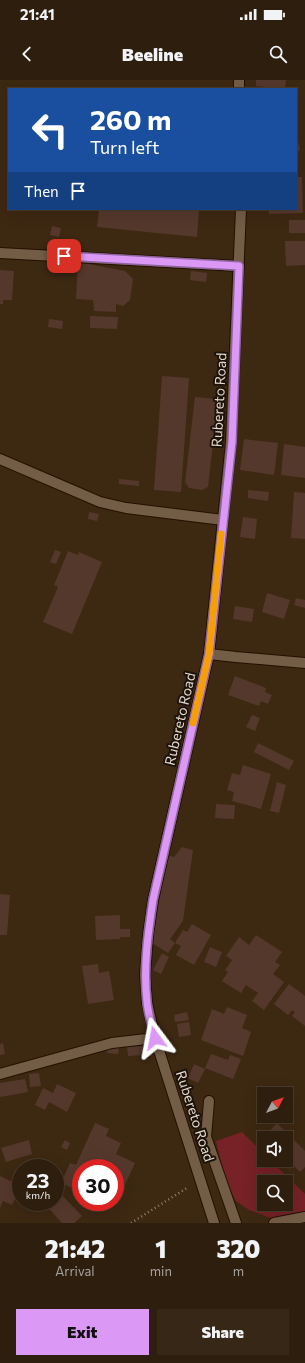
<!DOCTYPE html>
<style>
body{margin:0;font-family:Commissioner,sans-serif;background:#362717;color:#f1f3f6;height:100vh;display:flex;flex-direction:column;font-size:15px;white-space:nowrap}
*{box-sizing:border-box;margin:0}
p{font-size:13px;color:#a7a29e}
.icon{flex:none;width:22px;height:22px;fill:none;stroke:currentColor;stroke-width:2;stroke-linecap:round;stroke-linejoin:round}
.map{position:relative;height:1143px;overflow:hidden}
.drawer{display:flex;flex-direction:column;background:#2e1e0e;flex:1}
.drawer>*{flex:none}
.banner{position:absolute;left:8px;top:8px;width:289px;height:122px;border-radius:0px;box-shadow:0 4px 16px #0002,0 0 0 1px #493c2e;background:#1a4fa0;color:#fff;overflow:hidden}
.needle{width:26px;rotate:49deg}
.controls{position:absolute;left:257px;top:1007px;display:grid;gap:8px}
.controls a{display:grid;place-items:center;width:36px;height:36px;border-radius:0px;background:#2e1e0e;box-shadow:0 4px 16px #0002,0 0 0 1px #493c2e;font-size:20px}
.speed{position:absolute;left:12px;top:1079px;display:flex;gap:8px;font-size:20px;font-weight:700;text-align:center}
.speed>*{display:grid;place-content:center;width:52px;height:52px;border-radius:50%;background:#2e1e0e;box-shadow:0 4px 16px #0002,0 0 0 1px #493c2e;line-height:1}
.speed small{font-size:10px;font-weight:400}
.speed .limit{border:6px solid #d22;background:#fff;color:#111}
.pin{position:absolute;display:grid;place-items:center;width:34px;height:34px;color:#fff;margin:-17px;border-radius:8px;box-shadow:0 2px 6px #0006}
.me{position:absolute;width:44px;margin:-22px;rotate:347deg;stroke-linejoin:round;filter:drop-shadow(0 0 3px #0008)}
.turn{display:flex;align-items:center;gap:14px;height:84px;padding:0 16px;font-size:18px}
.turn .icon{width:52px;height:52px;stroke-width:2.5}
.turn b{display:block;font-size:28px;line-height:34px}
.then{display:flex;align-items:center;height:38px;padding:0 16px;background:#0003;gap:8px;font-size:15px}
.eta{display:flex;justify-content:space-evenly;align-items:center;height:68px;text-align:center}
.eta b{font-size:24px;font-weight:800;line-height:28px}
.button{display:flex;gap:8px;margin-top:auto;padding:8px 16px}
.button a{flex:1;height:46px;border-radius:0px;background:#db99f5;color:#111;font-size:16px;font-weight:800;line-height:46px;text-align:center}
.button a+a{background:#362717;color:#f1f3f6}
.status{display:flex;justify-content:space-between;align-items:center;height:28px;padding:0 20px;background:#2e1e0e;direction:ltr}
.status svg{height:11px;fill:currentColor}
header{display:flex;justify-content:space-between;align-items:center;height:52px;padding:0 16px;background:#2e1e0e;font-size:18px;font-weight:800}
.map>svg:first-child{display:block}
.green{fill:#762226;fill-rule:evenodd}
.building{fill:#55382c}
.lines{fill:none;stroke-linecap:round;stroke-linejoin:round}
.lane-casing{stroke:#231000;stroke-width:12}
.street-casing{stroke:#231000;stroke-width:12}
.path{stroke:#907f6e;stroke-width:2.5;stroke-dasharray:1 3;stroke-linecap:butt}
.lane{stroke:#745d46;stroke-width:10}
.street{stroke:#745d46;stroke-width:10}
.route-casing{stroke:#8e639f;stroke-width:10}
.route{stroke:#db99f5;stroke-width:7}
.slow{stroke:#f59e0b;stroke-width:7}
.labels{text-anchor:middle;stroke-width:4;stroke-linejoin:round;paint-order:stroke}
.street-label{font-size:14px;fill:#e5d7cb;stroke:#1c130a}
</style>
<div class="status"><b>21:41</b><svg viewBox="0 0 49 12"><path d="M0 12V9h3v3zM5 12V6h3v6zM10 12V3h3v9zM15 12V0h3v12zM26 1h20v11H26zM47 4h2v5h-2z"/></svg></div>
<header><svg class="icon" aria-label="back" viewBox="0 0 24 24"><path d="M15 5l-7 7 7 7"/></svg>Beeline<svg class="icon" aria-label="search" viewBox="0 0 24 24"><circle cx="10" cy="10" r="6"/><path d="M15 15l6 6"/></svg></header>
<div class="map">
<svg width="305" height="1143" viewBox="0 0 305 1143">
<rect width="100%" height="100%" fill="#3d2812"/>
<path class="green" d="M 242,1052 L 264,1074 L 264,1080 L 270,1080 L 305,1114 L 305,1131 L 292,1143 L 285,1143 L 249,1130 L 236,1121 L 226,1102 L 216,1061 ZM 264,1102 L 286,1102 L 286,1124 L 264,1124 Z"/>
<g class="building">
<polygon points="256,0 286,0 285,9 256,6"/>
<polygon points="296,52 300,70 296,71"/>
<polygon points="296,97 302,97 303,133 269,134 269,129 296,129"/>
<polygon points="99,129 179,129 199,131 197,157 97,147"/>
<rect x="289" y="140" width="16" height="13"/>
<polygon points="52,146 61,148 59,157 50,155"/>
<polygon points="285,161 305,161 305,185 286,186"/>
<polygon points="78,182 125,191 133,199 130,220 123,226 116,224 116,232 94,231 93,220 76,219"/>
<polygon points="0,190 14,191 12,220 3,220 3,224 0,224"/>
<polygon points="191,191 207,193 206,202 190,200"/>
<polygon points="90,236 118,237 117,249 90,248"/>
<polygon points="49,239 63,241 62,249 48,247"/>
<polygon points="162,296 189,298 181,412 154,410"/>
<polygon points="195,317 218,319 208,407 202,410 189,408 185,402"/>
<polygon points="244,359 278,363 274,395 240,390"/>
<polygon points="284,364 305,367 305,398 281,395"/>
<polygon points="119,399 139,401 139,406 119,404"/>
<polygon points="248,410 269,412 268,421 248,418"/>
<polygon points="294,412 305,413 305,459 291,458"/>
<polygon points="89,432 99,434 97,441 88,439"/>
<polygon points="243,437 257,439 255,459 240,457"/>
<polygon points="55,470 61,472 56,484 50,482"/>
<polygon points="68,471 78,475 79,472 102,482 72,554 43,542 58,507 54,505"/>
<polygon points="267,513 290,520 284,539 262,532"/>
<polygon points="296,518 305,520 305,528 294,525"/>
<polygon points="235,526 254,529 252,542 233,539"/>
<polygon points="235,596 266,608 265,612 272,615 268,624 261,621 259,626 228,615"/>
<polygon points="252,635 260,638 255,651 246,647"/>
<polygon points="258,663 294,681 289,690 254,672"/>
<polygon points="243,685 271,694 261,729 232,721 234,712 227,710 232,693 240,695"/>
<polygon points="277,702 286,705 279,733 270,731"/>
<polygon points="216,724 235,725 234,739 215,738"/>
<polygon points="182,767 193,770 183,841 170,859 175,863 168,873 152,863 167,775 174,777"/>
<polygon points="0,814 10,815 7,855 0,855"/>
<polygon points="120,835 120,849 130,849 130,857 120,857 120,859 96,860 95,836"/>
<polygon points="192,844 211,855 194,885 176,875 181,866 175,863 183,850 187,852"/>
<polygon points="256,855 282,872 275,882 280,885 273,894 284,902 264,930 252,921 258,913 246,905 241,913 222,901 228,892 225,890 232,880 226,876 239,857 249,865"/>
<polygon points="210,867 222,872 216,887 204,882"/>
<polygon points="162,873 169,877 161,894 153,890"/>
<polygon points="98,884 99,893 109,891 114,920 88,924 82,886"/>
<polygon points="289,904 305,916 305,946 292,936 295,932 292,930 288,935 274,924"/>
<polygon points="227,927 247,935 242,948 251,952 243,976 201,960 212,929 224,934"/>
<polygon points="187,932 189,940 175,942 174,935"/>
<polygon points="189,942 191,955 179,957 177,944"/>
<polygon points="3,963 5,974 0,975 0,964"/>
<polygon points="108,965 119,967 118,974 107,973"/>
<polygon points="143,966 143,975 128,976 127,967"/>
<polygon points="211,974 228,980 230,975 241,979 233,999 205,988"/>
<polygon points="194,984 205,989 198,1003 188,998"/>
<polygon points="39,993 41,1006 30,1007 29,994"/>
<polygon points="25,999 28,1012 0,1017 0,1003"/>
<polygon points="57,1004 76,1013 67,1032 49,1022 45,1030 35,1025 43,1008 53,1013"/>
<polygon points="95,1043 109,1049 106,1056 121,1063 116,1074 135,1083 124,1107 115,1103 115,1088 81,1088 81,1112 61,1103 70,1083 76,1085"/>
<polygon points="277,1043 305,1071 305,1087 300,1092 293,1085 290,1089 281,1080 286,1080 286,1058 264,1057"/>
<polygon points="29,1060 32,1074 6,1082 1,1068"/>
<polygon points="65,1060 70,1063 67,1070 61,1067"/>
<polygon points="0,1096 21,1106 12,1125 3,1121 0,1128"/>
<polygon points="55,1108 82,1136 74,1143 62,1143 43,1122 55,1122"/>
</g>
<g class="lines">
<defs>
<g id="lane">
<polyline points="0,994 112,963 155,958"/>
<polyline points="209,1021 206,1057 236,1143"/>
<polyline points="274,1143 305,1137"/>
</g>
<g id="street">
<polyline points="239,0 239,9"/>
<polyline points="0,173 239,186"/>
<polyline points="0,379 100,422 126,428 223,440"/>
<polyline points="209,574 236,577 305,583"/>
<polyline points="214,1143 155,958 147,923 145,895 148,855 153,820 209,574 231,362 241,129"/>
</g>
</defs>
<use href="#lane" class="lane-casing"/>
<use href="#street" class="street-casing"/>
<polyline class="path" points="131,1143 187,1108"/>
<use href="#lane" class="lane"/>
<use href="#street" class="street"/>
</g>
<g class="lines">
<defs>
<path id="route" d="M 64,176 L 239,186 L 232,362 L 209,574 L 153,820 C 148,853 143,888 147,922 C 148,934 152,946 155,958"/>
</defs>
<use href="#route" class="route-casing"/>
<use href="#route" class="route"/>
<polyline class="slow" points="193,643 209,574 221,454"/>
</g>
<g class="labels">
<g class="street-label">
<text transform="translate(219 320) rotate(-87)" y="5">Rubereto Road</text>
<text transform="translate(180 639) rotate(-77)" y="5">Rubereto Road</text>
<text transform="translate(195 1036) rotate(72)" y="5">Rubereto Road</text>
</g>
</g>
</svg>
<div class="controls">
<a><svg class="needle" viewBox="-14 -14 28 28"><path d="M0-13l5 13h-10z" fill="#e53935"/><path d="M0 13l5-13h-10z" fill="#a7a29e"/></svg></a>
<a><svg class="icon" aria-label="sound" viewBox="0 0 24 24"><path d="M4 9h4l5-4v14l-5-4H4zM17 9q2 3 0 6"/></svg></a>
<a><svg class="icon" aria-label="search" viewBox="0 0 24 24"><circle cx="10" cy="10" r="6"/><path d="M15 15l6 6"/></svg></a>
</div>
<div class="speed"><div>23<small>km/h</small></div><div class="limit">30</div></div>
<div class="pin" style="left:64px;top:176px;background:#d93025"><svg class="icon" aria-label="arrive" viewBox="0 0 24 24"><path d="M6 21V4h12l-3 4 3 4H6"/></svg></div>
<svg class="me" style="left:155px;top:958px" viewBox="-20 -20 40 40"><path d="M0-17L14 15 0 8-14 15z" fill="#db99f5" stroke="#fff" stroke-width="4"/></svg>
<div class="banner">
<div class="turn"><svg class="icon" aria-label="left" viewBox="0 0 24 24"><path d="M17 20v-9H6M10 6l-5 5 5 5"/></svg><div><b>260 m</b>Turn left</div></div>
<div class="then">Then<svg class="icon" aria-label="arrive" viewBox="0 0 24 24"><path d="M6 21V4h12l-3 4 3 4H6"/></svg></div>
</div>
</div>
<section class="drawer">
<div class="eta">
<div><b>21:42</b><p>Arrival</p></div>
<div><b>1</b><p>min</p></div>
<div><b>320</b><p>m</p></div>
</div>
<div class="button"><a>Exit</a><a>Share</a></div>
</section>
